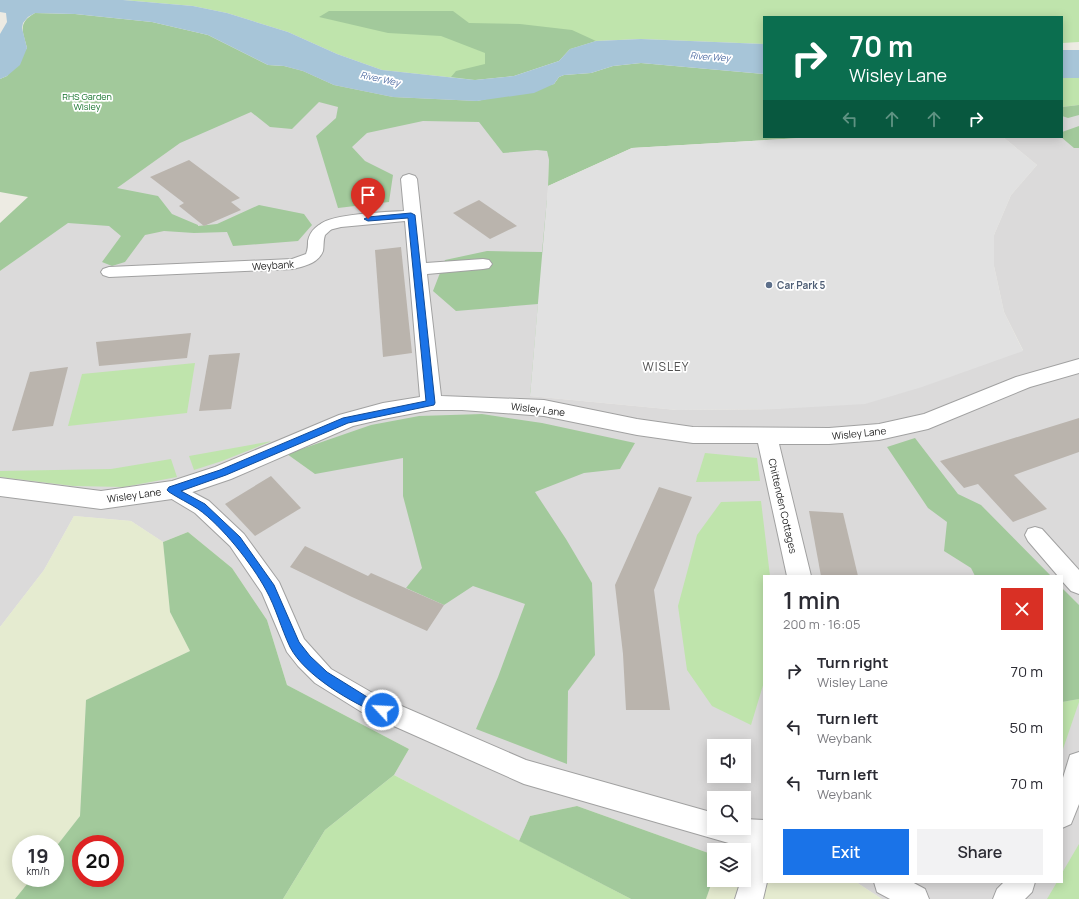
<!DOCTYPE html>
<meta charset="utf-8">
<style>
body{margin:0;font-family:Manrope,sans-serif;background:#f2f2f3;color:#2b2b33;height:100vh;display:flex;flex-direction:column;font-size:15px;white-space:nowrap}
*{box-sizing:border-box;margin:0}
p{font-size:13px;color:#7c7c81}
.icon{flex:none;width:22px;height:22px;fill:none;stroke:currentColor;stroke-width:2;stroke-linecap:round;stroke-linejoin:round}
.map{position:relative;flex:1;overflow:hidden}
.details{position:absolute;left:763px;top:575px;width:300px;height:308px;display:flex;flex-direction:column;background:#fff;border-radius:0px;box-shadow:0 2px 10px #0003}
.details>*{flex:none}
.banner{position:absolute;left:763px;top:16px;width:300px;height:122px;border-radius:0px;box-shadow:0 2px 10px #0003;background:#0b6e4f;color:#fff;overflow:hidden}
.controls{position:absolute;left:707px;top:739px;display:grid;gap:8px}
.controls a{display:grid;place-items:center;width:44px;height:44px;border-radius:0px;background:#fff;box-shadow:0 2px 10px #0003;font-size:20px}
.speed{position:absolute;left:12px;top:835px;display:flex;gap:8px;font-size:20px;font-weight:700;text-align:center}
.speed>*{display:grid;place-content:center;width:52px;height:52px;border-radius:50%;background:#fff;box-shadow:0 2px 10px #0003;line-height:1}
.speed small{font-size:10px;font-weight:400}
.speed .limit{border:6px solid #d22;background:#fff;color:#111}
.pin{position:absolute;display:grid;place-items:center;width:34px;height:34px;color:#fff;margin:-41px -17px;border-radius:50% 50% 50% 0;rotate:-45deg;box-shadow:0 0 4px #0007}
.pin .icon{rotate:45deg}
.me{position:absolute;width:44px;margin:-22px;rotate:295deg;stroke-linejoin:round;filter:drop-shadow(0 0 3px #0008)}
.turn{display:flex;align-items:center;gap:14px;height:84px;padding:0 20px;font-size:18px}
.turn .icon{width:52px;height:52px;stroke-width:2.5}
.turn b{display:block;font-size:28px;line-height:34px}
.lanes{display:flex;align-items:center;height:38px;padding:0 20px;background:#0003;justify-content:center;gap:20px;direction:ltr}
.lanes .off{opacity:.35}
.round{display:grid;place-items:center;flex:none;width:42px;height:42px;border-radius:0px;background:#f2f2f3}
.overview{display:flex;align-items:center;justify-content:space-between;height:68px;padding:0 20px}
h1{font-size:24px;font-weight:600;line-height:30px}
.cta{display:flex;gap:8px;margin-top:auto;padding:8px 20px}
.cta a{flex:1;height:46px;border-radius:0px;background:#1a73e8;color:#fff;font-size:16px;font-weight:600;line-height:46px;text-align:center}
.cta a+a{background:#f2f2f3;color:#2b2b33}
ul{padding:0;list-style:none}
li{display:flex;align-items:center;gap:12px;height:56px;padding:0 20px}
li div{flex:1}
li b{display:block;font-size:15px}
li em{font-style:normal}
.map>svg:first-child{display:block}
.residential{fill:#dbdada;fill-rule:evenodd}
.farmland{fill:#e5ebd0}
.grass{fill:#bfe4ac}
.forest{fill:#a2c99b;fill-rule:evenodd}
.parking{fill:#e1e1e1}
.water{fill:#a7c5d8}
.building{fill:#bab4ad}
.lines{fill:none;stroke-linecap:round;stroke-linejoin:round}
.lane-casing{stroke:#a1a1a1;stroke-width:2}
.street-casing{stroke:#a1a1a1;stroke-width:2}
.lane{fill:#fff;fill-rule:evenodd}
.street{fill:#fff;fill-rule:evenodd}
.route{fill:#1a73e8;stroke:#114b97}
.service-dot{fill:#5c6f8a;stroke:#fff;stroke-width:1.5}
.labels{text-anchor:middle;stroke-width:3.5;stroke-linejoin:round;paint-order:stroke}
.far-water-label{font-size:9px;font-style:italic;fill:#516ea4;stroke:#fff}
.far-park-label{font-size:9px;fill:#14722a;stroke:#fff}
.street-label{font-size:10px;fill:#1d1d1d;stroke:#fff}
.service-label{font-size:10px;font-weight:bold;fill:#4e5e75;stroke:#fff;text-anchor:start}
.quarter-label{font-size:12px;letter-spacing:1px;fill:#505050;stroke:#fff}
</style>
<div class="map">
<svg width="1079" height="899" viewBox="0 0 1079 899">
<rect width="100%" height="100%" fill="#edebe3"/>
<path class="residential" d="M 284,66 L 477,101 L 547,151 L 549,160 L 548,190 L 530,396 L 677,410 L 777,409 L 1023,350 L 1004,312 L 994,266 L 994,235 L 1011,195 L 1037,165 L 1003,137 L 1062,137 L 1062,107 L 1079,105 L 1079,899 L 882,899 L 856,882 L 1062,882 L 1062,576 L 764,576 L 764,855 L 744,856 L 744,850 L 714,850 L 714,855 L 577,806 L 530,816 L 519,841 L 394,775 L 409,749 L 287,685 L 267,620 L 232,568 L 188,532 L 163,542 L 131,521 L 74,516 L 44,570 L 0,627 L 0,271 ZM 714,746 L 744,746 L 744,776 L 714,776 ZM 714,798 L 744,798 L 744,828 L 714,828 Z"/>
<g class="farmland">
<polygon points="74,516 131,521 163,542 170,612 190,651 86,700 80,816 55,848 55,844 21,844 21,878 32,878 15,899 0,899 0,627 44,570"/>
<polygon points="764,855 764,882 856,882 882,899 706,899 714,876 714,880 744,880 744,856"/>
</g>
<g class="grass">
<polygon points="123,0 1079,0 1079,42 1062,43 1062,17 764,17 764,44 641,39 596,41 475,80 382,70 337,54 288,32 227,13 193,6"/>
<polygon points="1062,78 1079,78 1079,105 1062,107"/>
<polygon points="195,363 187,413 68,426 82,374"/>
<polygon points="272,441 222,461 194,470 189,456"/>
<polygon points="705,453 757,458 760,481 696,482"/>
<polygon points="171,459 177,477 124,487 73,486 0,477 0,471 111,469"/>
<polygon points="761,501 770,576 764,576 764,682 751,725 712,706 687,670 678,606 697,535 721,502"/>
<polygon points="1079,699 1079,702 1062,752 1062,702"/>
<polygon points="394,775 631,899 283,899 325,830"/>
<polygon points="1079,844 1079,899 1047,899 1057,882 1062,882 1062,873"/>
</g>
<g class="forest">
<polygon points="329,11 453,11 469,23 520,24 572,30 596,41 570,49 559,61 514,76 475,80 451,77 456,71 485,64 485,53 441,36 388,33 319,17"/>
<path d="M 35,13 L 75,14 L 152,22 L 208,35 L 268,65 L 284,66 L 303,71 L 334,85 L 393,97 L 477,101 L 554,84 L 559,77 L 564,75 L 591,73 L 613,66 L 641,63 L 764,74 L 764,137 L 819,137 L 632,148 L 548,186 L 549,160 L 547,151 L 537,150 L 503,153 L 479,122 L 423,121 L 367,133 L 352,147 L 365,161 L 393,175 L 389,202 L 338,208 L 316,136 L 336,118 L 338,107 L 319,102 L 292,129 L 270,127 L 251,112 L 180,143 L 117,188 L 158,196 L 172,214 L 198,225 L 198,226 L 217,224 L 259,205 L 304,214 L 312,225 L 298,241 L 233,246 L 227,232 L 194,233 L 164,231 L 145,235 L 125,262 L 112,266 L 102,262 L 121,236 L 109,226 L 68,223 L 0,271 L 0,223 L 28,197 L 0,192 L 0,79 L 7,76 L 27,48 C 23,32 17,23 35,13 Z"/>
<polygon points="1079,105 1079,115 1068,118 1062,116 1062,107"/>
<polygon points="1079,126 1079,148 1074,148 1061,137 1062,137 1062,132"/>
<polygon points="547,199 578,213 530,396 538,304 456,311 433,291 445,260 487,251 542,252"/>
<polygon points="482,414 542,423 635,443 620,469 584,473 535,492 566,539 592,583 595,655 568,691 567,764 476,729 498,677 525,604 473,586 444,605 406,588 422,568 403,496 403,458 315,474 287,454 371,425 419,416"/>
<polygon points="915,438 958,494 981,505 1051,576 975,576 971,568 944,551 947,522 928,508 887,447"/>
<path d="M 188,532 L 232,568 L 267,620 L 287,685 L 409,749 L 394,775 L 325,830 L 283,899 L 15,899 L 32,878 L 55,878 L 55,848 L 80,816 L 86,700 L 190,651 L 170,612 L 163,542 ZM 81,844 L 115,844 L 115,878 L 81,878 Z"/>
<polygon points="1062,588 1079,605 1079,699 1062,702"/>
<polygon points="577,806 714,855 714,876 706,899 631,899 519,841 530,816"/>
</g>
<polygon class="parking" points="819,137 1003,137 1037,165 1011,195 994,235 994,266 1004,312 1023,351 922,387 865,404 777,409 677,410 530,396 548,186 632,148"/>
<g class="water">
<polygon points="0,0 123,0 193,6 227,13 288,32 337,54 382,70 475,80 514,76 559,61 570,49 596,41 641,39 764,44 764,74 641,63 613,66 591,73 564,75 559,77 554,84 534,93 477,101 393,97 334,85 303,71 284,66 268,65 208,35 152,22 75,14 35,13 28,17 23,23 22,28 27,48 20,65 7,76 0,79 0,34 7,22 6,13 0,12"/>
<rect x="1062" y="50" width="17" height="28"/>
</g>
<g class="building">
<polygon points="189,160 240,198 231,202 241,210 204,226 179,206 184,203 150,177"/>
<polygon points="479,200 517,226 490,239 453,213"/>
<polygon points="401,247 412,353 383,357 375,250"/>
<polygon points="191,333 187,358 99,366 96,342"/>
<polygon points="240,353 231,409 199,411 209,355"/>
<polygon points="68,367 53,426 12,431 30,372"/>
<polygon points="1079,418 1079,452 1014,475 1047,509 1013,522 978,484 964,488 940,461"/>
<polygon points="271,476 301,508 255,536 225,504"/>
<polygon points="659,487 692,497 654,590 670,710 626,710 623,654 615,585"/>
<polygon points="809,511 843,513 858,576 821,576"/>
<polygon points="305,546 368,576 371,573 444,605 427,631 352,597 290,567"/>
</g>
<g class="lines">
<defs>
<g id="lane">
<path d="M 329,221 L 334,222 L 336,225 L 325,235 C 323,241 324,246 323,251 C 318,264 304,266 293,269 L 109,277 L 103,275 L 101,272 L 103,269 L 109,267 L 292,259 L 306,254 C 308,249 308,246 308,241 C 310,230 319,223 329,221 Z"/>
<polygon points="172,482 179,485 209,501 244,534 279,582 304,639 331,669 376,695 526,760 714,813 714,828 744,828 744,819 764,820 764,882 767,882 763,899 735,899 741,880 744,880 744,868 751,845 732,844 524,784 360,711 315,683 298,666 287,652 262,593 230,546 195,513 165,495 162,490 165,485"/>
<polygon points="1035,527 1042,529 1079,570 1079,594 1071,591 1062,581 1062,576 1058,576 1028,541 1025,535 1028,529"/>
<polygon points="1079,752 1079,804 1071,824 1062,828 1062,781 1070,755"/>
<polygon points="874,882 912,882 925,889 929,899 890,899 877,892"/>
<polygon points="1004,882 1035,882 1032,892 1025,899 993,899 997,889"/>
</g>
<path id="street" d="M 409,174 L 415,176 L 417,179 L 426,263 L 483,259 L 489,260 L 492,264 L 489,268 L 483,269 L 427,274 L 441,396 L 544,400 L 637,419 L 693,427 L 829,428 L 879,424 L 924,414 L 1016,377 L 1079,359 L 1079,373 L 1030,387 L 928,429 L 879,440 L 829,444 L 779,444 L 811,576 L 787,576 L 758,443 L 693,443 L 637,435 L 544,416 L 462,410 L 431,410 L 383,419 L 353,426 L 231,479 L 172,499 L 101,509 L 0,496 L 0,478 L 101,491 L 172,481 L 215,467 L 339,415 L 383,403 L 420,397 L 405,221 L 341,227 L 329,230 L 323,229 L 320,225 C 328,214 388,212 404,211 L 401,179 L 403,176 Z"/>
</defs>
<use href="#lane" class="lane-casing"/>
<use href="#street" class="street-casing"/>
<use href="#lane" class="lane"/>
<use href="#street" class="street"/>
</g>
<path class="route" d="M 411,213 L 415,215 L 435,403 L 434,405 L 348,423 L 226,475 L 181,491 L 205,504 L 240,537 L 274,585 L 299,642 L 310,656 L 327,672 L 372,700 L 386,706 L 387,710 L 386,713 L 382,715 C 353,704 304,675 290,647 C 281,628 276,608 266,590 C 252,564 222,526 198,509 C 189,503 178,498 169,492 L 167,490 L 169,487 L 220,470 L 343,418 L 426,401 L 408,218 L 368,221 L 364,219 L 368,217 Z"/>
<circle class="service-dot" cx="769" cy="285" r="4"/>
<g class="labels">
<g class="far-water-label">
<text transform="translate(710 57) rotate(4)" y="3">River Wey</text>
<text transform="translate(380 79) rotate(12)" y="3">River Wey</text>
</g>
<g class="far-park-label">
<text x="87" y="100">RHS Garden<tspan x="87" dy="10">Wisley</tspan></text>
</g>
<g class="street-label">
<text transform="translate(273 265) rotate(-4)" y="4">Weybank</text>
<text transform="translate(538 409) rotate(7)" y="4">Wisley Lane</text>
<text transform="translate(859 433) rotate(-6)" y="4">Wisley Lane</text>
<text transform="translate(134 495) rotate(-8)" y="4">Wisley Lane</text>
<text transform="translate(783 506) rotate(77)" y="4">Chittenden Cottages</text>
</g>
<g class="service-label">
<text x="777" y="289">Car Park 5</text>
</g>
<g class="quarter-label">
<text x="666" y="371">WISLEY</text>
</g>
</g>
</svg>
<div class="controls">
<a><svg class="icon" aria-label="sound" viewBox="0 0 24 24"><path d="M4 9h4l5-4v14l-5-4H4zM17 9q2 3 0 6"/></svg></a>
<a><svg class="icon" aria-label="search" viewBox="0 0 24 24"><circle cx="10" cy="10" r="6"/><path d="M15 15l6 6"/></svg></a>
<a><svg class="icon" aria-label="layers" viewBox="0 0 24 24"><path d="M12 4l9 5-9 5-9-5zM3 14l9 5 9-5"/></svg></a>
</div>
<div class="speed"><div>19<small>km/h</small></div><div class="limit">20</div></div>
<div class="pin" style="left:368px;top:219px;background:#d93025"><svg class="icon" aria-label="arrive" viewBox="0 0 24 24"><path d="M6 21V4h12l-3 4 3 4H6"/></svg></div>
<svg class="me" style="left:382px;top:710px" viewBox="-20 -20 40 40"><circle r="17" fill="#1a73e8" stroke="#fff" stroke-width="3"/><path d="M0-11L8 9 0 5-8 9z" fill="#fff"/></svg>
<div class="banner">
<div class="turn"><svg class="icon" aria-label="right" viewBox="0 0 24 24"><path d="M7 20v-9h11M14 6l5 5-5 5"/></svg><div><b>70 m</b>Wisley Lane</div></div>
<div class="lanes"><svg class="icon off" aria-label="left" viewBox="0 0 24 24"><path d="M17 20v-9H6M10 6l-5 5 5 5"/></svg><svg class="icon off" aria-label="ahead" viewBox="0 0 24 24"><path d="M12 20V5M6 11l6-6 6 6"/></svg><svg class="icon off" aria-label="ahead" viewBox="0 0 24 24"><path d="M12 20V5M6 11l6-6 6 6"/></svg><svg class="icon" aria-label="right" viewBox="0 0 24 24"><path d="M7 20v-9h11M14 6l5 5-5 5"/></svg></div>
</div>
<section class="details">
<div class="overview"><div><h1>1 min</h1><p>200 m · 16:05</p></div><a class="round" style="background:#d93025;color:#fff"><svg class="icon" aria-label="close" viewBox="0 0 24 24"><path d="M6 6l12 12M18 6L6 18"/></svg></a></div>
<ul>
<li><svg class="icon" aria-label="right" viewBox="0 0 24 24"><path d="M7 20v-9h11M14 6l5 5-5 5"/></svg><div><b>Turn right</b><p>Wisley Lane</p></div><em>70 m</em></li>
<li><svg class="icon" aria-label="left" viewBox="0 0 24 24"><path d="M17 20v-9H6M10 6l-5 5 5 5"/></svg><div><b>Turn left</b><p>Weybank</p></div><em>50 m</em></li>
<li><svg class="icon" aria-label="left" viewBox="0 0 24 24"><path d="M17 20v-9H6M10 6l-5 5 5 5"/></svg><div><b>Turn left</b><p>Weybank</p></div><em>70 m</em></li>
</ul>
<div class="cta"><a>Exit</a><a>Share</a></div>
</section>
</div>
